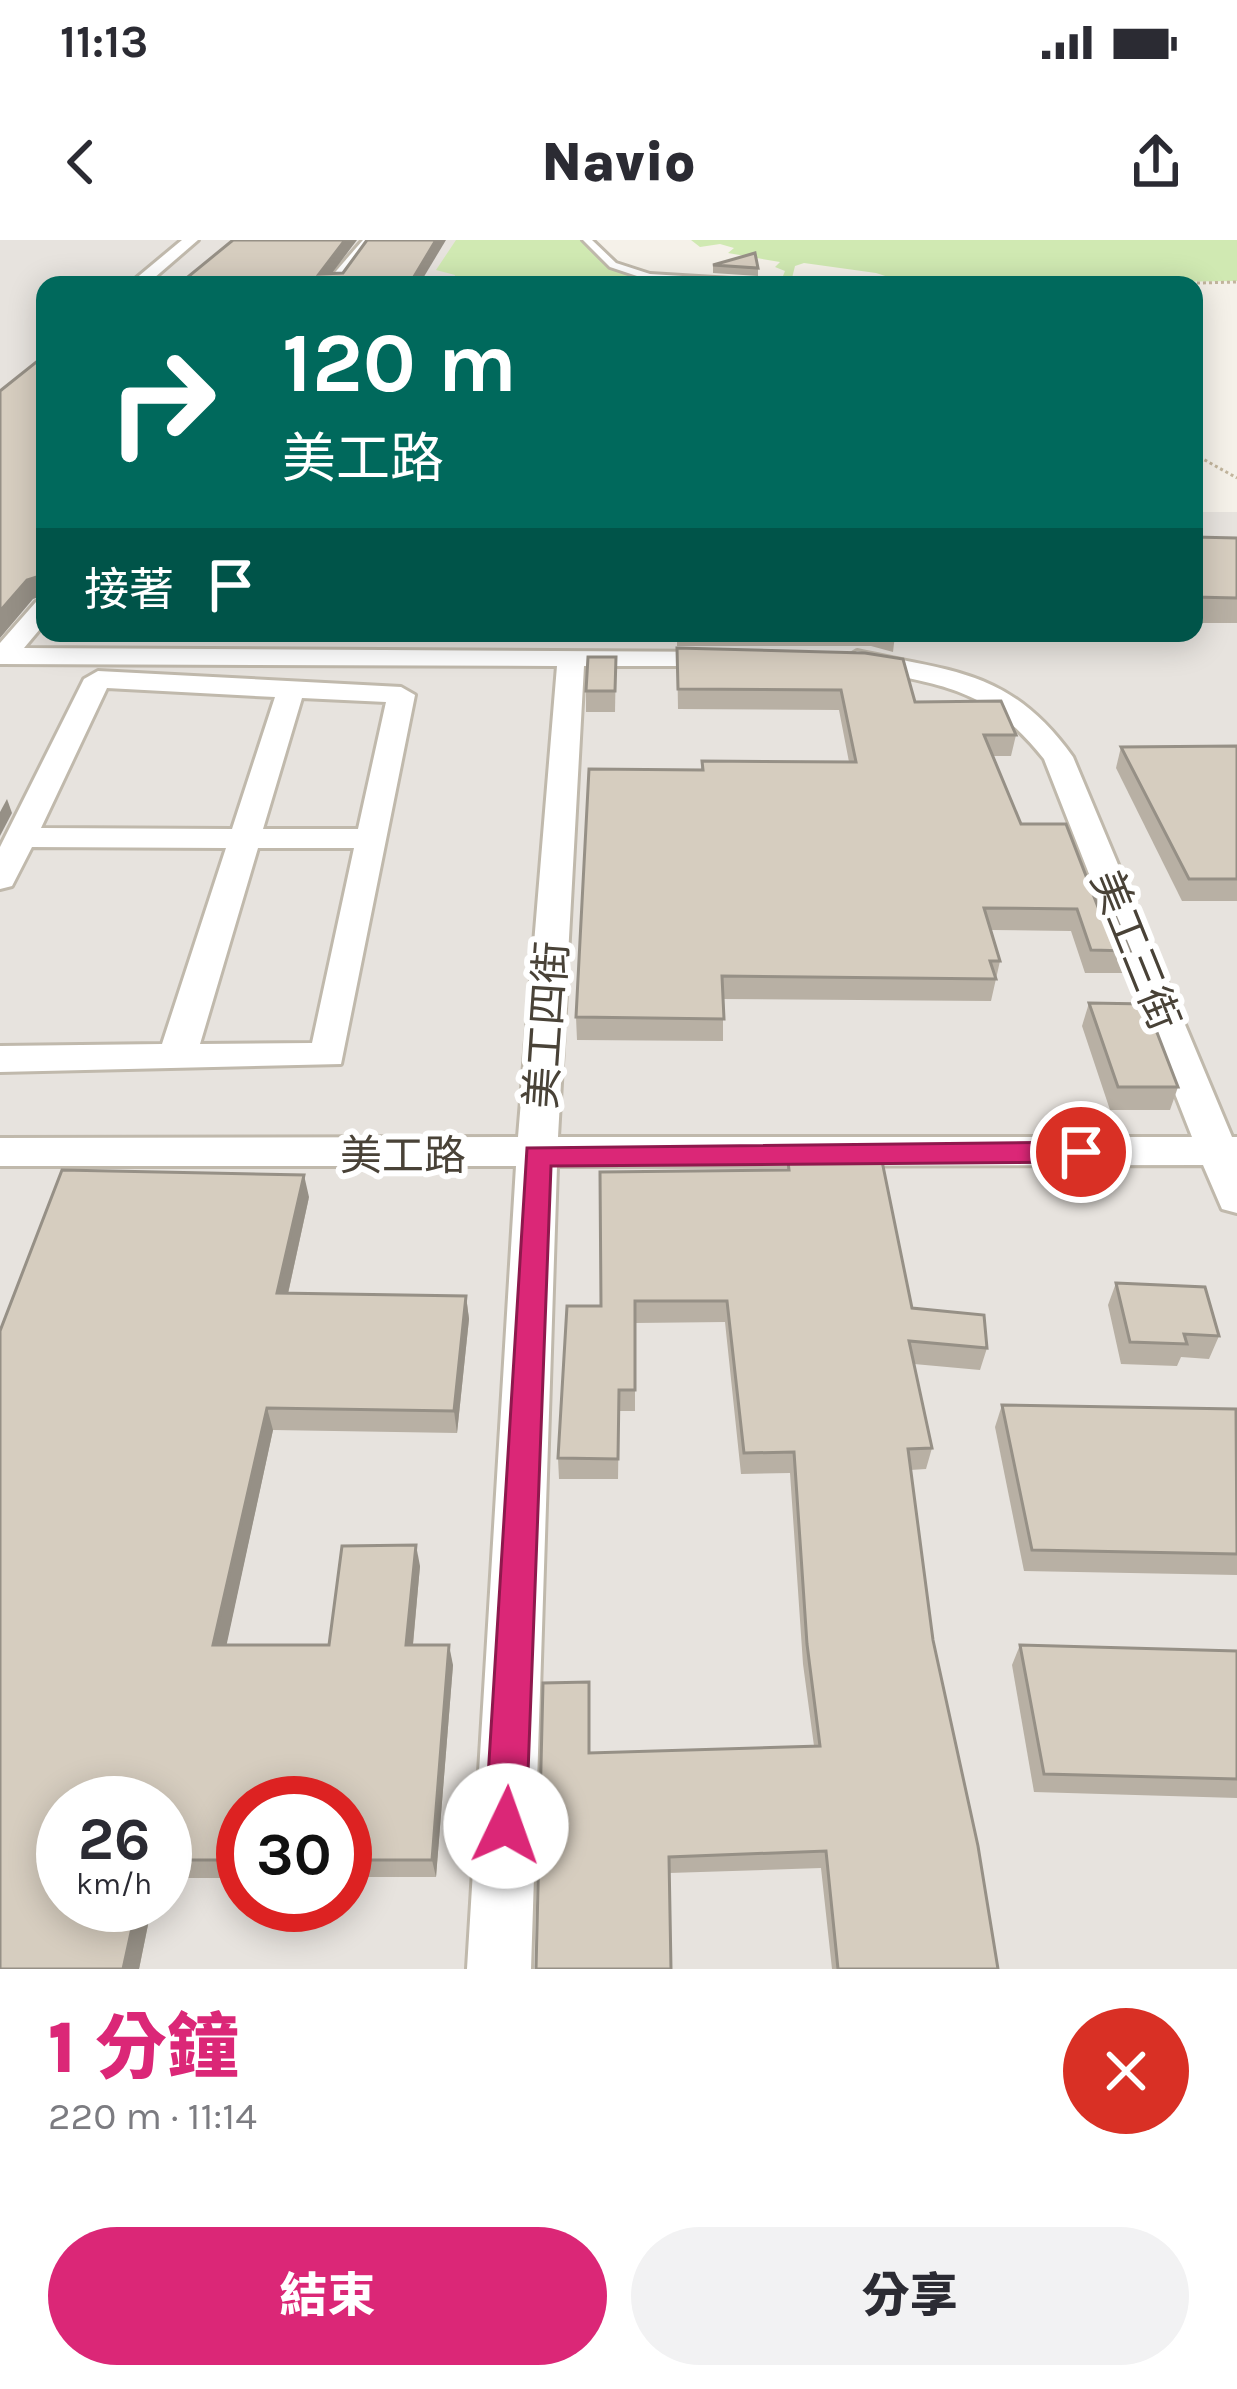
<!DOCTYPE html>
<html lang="zh-TW">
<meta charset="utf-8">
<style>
body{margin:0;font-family:Karla,"Noto Sans TC",sans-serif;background:#f2f2f3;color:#2b2b33;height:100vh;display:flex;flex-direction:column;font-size:45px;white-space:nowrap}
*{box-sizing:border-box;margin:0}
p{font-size:39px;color:#7c7c81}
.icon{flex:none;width:66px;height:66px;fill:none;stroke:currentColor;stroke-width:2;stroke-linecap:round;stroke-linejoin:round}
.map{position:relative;height:1729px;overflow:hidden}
.drawer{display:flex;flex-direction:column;background:#fff;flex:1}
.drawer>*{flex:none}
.hud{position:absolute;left:36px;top:36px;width:1167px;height:366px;border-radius:24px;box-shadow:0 6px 30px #0003;background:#00695c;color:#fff;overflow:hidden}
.speed{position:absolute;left:36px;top:1536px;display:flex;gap:24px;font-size:60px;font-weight:700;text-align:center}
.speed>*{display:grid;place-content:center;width:156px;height:156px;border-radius:50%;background:#fff;box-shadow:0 6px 30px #0003;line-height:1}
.speed small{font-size:30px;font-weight:400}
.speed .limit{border:18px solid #d22;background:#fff;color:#111}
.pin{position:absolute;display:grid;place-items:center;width:102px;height:102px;color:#fff;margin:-51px;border:6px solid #fff;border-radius:50%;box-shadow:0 3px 12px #0007}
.me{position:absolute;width:132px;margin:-66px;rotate:3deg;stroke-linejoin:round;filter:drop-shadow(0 0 9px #0008)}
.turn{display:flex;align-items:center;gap:42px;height:252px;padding:0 48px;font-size:54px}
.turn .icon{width:156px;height:156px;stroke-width:2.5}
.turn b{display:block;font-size:84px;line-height:102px}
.then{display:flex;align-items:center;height:114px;padding:0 48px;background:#0003;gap:24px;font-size:45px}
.round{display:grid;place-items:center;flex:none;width:126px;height:126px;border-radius:63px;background:#f2f2f3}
.summary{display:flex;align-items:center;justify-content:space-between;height:204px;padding:0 48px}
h1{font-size:72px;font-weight:800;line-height:90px;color:#db2777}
.action{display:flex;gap:24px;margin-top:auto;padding:24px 48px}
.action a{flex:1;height:138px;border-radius:72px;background:#db2777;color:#fff;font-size:48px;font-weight:800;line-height:138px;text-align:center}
.action a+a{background:#f2f2f3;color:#2b2b33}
.status{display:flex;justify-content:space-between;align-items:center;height:84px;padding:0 60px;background:#fff;direction:ltr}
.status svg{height:33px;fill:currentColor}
header{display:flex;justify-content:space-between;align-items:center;height:156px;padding:0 48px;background:#fff;font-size:54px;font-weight:800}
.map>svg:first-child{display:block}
.industrial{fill:#e7e3de;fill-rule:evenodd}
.green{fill:#d0e9b2}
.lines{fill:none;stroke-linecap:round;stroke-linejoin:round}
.lane-casing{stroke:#c0b9ac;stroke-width:6}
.street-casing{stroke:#c0b9ac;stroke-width:6}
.path{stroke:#c2b59d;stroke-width:3;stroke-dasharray:3 3;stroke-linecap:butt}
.lane{fill:#fff;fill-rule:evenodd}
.street{fill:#fff;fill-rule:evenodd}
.wall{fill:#b8b0a4}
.shaded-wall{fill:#969086}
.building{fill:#d6cdbf;stroke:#969086;stroke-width:3}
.route{fill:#db2777;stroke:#8e194d;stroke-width:3}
.labels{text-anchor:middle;stroke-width:12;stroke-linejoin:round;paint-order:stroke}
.street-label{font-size:42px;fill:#494237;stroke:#fff}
</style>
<div class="status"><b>11:13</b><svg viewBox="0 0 49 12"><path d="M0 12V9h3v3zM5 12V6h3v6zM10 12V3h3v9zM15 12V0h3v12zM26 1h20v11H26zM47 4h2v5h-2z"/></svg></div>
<header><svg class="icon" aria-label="back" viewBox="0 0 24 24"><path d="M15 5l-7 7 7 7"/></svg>Navio<svg class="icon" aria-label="share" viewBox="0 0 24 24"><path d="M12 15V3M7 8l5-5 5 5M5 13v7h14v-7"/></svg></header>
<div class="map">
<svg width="1237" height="1729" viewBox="0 0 1237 1729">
<rect width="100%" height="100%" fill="#f5f1e9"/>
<path class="industrial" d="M 0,0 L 480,0 L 454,45 L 45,45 L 45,393 L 1194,393 L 1194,272 L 1237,272 L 1237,1729 L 0,1729 ZM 63,1563 L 165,1563 L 165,1665 L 63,1665 ZM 243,1563 L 345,1563 L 345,1665 L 243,1665 Z"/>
<g class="green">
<polygon points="456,0 583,0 621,32 700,45 452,45 455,35 436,30"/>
<polygon points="691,0 1237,0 1237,41 913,45 876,33 804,23 795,26 792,38 752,39 783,36 785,31 775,27 780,22 728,13 734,8 720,4 700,7"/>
</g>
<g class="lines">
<defs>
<polygon id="lane" points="583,0 592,0 616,23 650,34 830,45 649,40 610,27"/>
<g id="street">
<polygon points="182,0 198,0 146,45 128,45"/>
<polygon points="363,0 378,0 341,45 324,45"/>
<path d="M 45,359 L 45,383 L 24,408 L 736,412 L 740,418 L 727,426 L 584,426 L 558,897 L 1192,897 L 1044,519 C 982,441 938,447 848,425 L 844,419 L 857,411 C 954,432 1011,430 1073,517 L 1232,897 L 1237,897 L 1237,973 L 1222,969 L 1203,925 L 557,926 L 531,1729 L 467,1729 L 516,926 L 0,926 L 0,898 L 518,897 L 557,426 L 0,424 L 0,403 L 36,362 Z"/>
<path d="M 98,431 L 401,447 L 415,455 L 341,824 L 0,832 L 0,806 L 162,804 L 226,608 L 32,607 L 12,646 L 0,649 L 0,607 L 84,439 ZM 107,448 L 275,457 L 232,589 L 41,588 ZM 302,458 L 386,462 L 358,589 L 263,589 ZM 258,608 L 354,608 L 312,803 L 200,804 Z"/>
</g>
</defs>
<use href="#lane" class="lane-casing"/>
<use href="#street" class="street-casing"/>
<g class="path">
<polyline points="1125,45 1237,42"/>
<polyline points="1194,214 1237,238"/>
</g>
<use href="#lane" class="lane"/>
<use href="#street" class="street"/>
</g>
<g class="wall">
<polygon points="713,25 758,28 758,36 713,33"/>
<polygon points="1194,297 1237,298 1237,383 1194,383"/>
<polygon points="125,393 329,393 327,399 127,398"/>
<polygon points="508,393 573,393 573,399 509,399"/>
<polygon points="677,393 895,393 895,395 893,412 871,406 677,406"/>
<polygon points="677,408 915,462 1016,495 1011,516 992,516 1021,584 1098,667 1130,711 1123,733 1085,733 1071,691 991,690 1000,721 991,761 723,759 723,801 577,800 576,777 701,530 702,521 849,522 839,470 678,469"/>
<polygon points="616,417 615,472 586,472 586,451"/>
<polygon points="1237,506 1237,661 1182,661 1116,528 1121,507"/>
<polygon points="1089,763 1178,847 1170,870 1110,870 1082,786"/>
<polygon points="788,922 912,1068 987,1108 980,1130 914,1124 932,1208 926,1229 910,1230 933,1400 998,1729 832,1729 821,1628 669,1633 590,1513 814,1506 803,1424 790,1233 741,1234 725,1082 635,1083 635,1171 619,1171 618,1239 559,1239 558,1218 601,1066 787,930"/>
<polygon points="309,957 288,1054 466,1056 469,1079 457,1193 273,1190 226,1405 329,1405 420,1326 413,1405 453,1425 436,1637 345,1637 345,1563 243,1563 243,1638 165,1638 165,1563 63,1665 152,1665 139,1729 0,1729"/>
<polygon points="1116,1043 1219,1096 1209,1119 1181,1117 1177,1126 1121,1124 1108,1065"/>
<polygon points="1002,1165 1237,1172 1237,1335 1024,1331 995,1187"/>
<polygon points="1020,1405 1237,1411 1237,1558 1034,1552 1012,1425"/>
</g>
<g class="shaded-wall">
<polygon points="345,0 357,0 323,45 319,34"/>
<polygon points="436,0 446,0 419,45 409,45"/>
<polygon points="45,329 45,355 33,359 0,398 0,371 27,340"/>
<polygon points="7,559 12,573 0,596 0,572"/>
<polygon points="304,935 309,957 283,1076 277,1053"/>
<polygon points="466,1056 469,1079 457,1193 454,1171"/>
<polygon points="267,1168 273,1190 222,1426 213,1405"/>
<polygon points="416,1305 420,1326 411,1425 406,1405"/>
<polygon points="449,1405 453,1425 436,1637 432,1620"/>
<polygon points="137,1665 152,1665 139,1729 123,1729"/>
</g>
<g class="building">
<polygon points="233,0 345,0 319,34 343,33 367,0 436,0 409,45 178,45"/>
<polygon points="755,13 758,28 713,25"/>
<polygon points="709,41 760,42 760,45 709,45"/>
<polygon points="45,115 45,329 40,336 27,340 0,371 0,151"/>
<polygon points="1194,297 1237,298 1237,358 1194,357"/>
<polygon points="677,408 865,413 903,419 915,462 1001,461 1016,495 984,495 1021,584 1066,584 1098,667 1112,668 1130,711 1091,710 1077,669 984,668 1000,721 990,721 996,739 722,736 724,779 576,777 589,529 703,530 702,521 856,522 841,450 678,449"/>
<polygon points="588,417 616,417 615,451 586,451"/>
<polygon points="1237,506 1237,639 1189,639 1121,507"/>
<polygon points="1089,763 1146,764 1178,847 1118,847"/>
<polygon points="882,921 912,1068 984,1075 987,1108 909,1101 932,1208 908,1209 933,1400 978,1606 998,1729 838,1729 826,1611 669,1617 671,1729 536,1729 543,1443 589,1442 589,1513 820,1506 807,1404 794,1212 744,1213 727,1061 635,1061 635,1150 619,1150 618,1219 558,1218 567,1066 601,1066 600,932 789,930 788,922"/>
<polygon points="62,930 304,935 277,1053 466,1056 454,1171 267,1168 213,1405 329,1405 342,1306 416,1305 406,1405 449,1405 432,1620 345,1620 345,1563 243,1563 243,1620 165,1620 165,1563 63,1563 63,1665 137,1665 123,1729 0,1729 0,1091"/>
<polygon points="1116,1043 1205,1047 1219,1096 1184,1094 1187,1104 1130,1102"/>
<polygon points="1002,1165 1236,1169 1237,1314 1032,1310"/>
<polygon points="1020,1405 1237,1411 1237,1539 1044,1534"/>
</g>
<polygon class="route" points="1081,902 1095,912 1081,922 551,926 526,1586 520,1600 506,1606 491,1600 485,1586 527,908"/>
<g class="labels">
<g class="street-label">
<text transform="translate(1136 710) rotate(68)" y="15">美工三街</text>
<text transform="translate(546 785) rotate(-86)" y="15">美工四街</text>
<text x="403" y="930">美工路</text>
</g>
</g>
</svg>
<div class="speed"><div>26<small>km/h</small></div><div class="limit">30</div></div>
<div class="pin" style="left:1081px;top:912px;background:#d93025"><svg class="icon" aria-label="arrive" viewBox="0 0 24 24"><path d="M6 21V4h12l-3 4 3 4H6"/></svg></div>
<svg class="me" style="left:506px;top:1586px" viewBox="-20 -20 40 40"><circle r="19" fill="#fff"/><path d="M0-13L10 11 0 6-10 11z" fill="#db2777"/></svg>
<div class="hud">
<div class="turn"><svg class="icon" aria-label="right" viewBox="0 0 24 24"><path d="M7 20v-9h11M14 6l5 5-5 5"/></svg><div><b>120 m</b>美工路</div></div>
<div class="then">接著<svg class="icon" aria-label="arrive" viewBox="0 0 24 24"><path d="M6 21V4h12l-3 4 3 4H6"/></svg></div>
</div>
</div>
<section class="drawer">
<div class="summary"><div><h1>1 分鐘</h1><p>220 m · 11:14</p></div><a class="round" style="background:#d93025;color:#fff"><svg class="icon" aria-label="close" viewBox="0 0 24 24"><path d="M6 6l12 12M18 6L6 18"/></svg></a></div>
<div class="action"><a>結束</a><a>分享</a></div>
</section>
